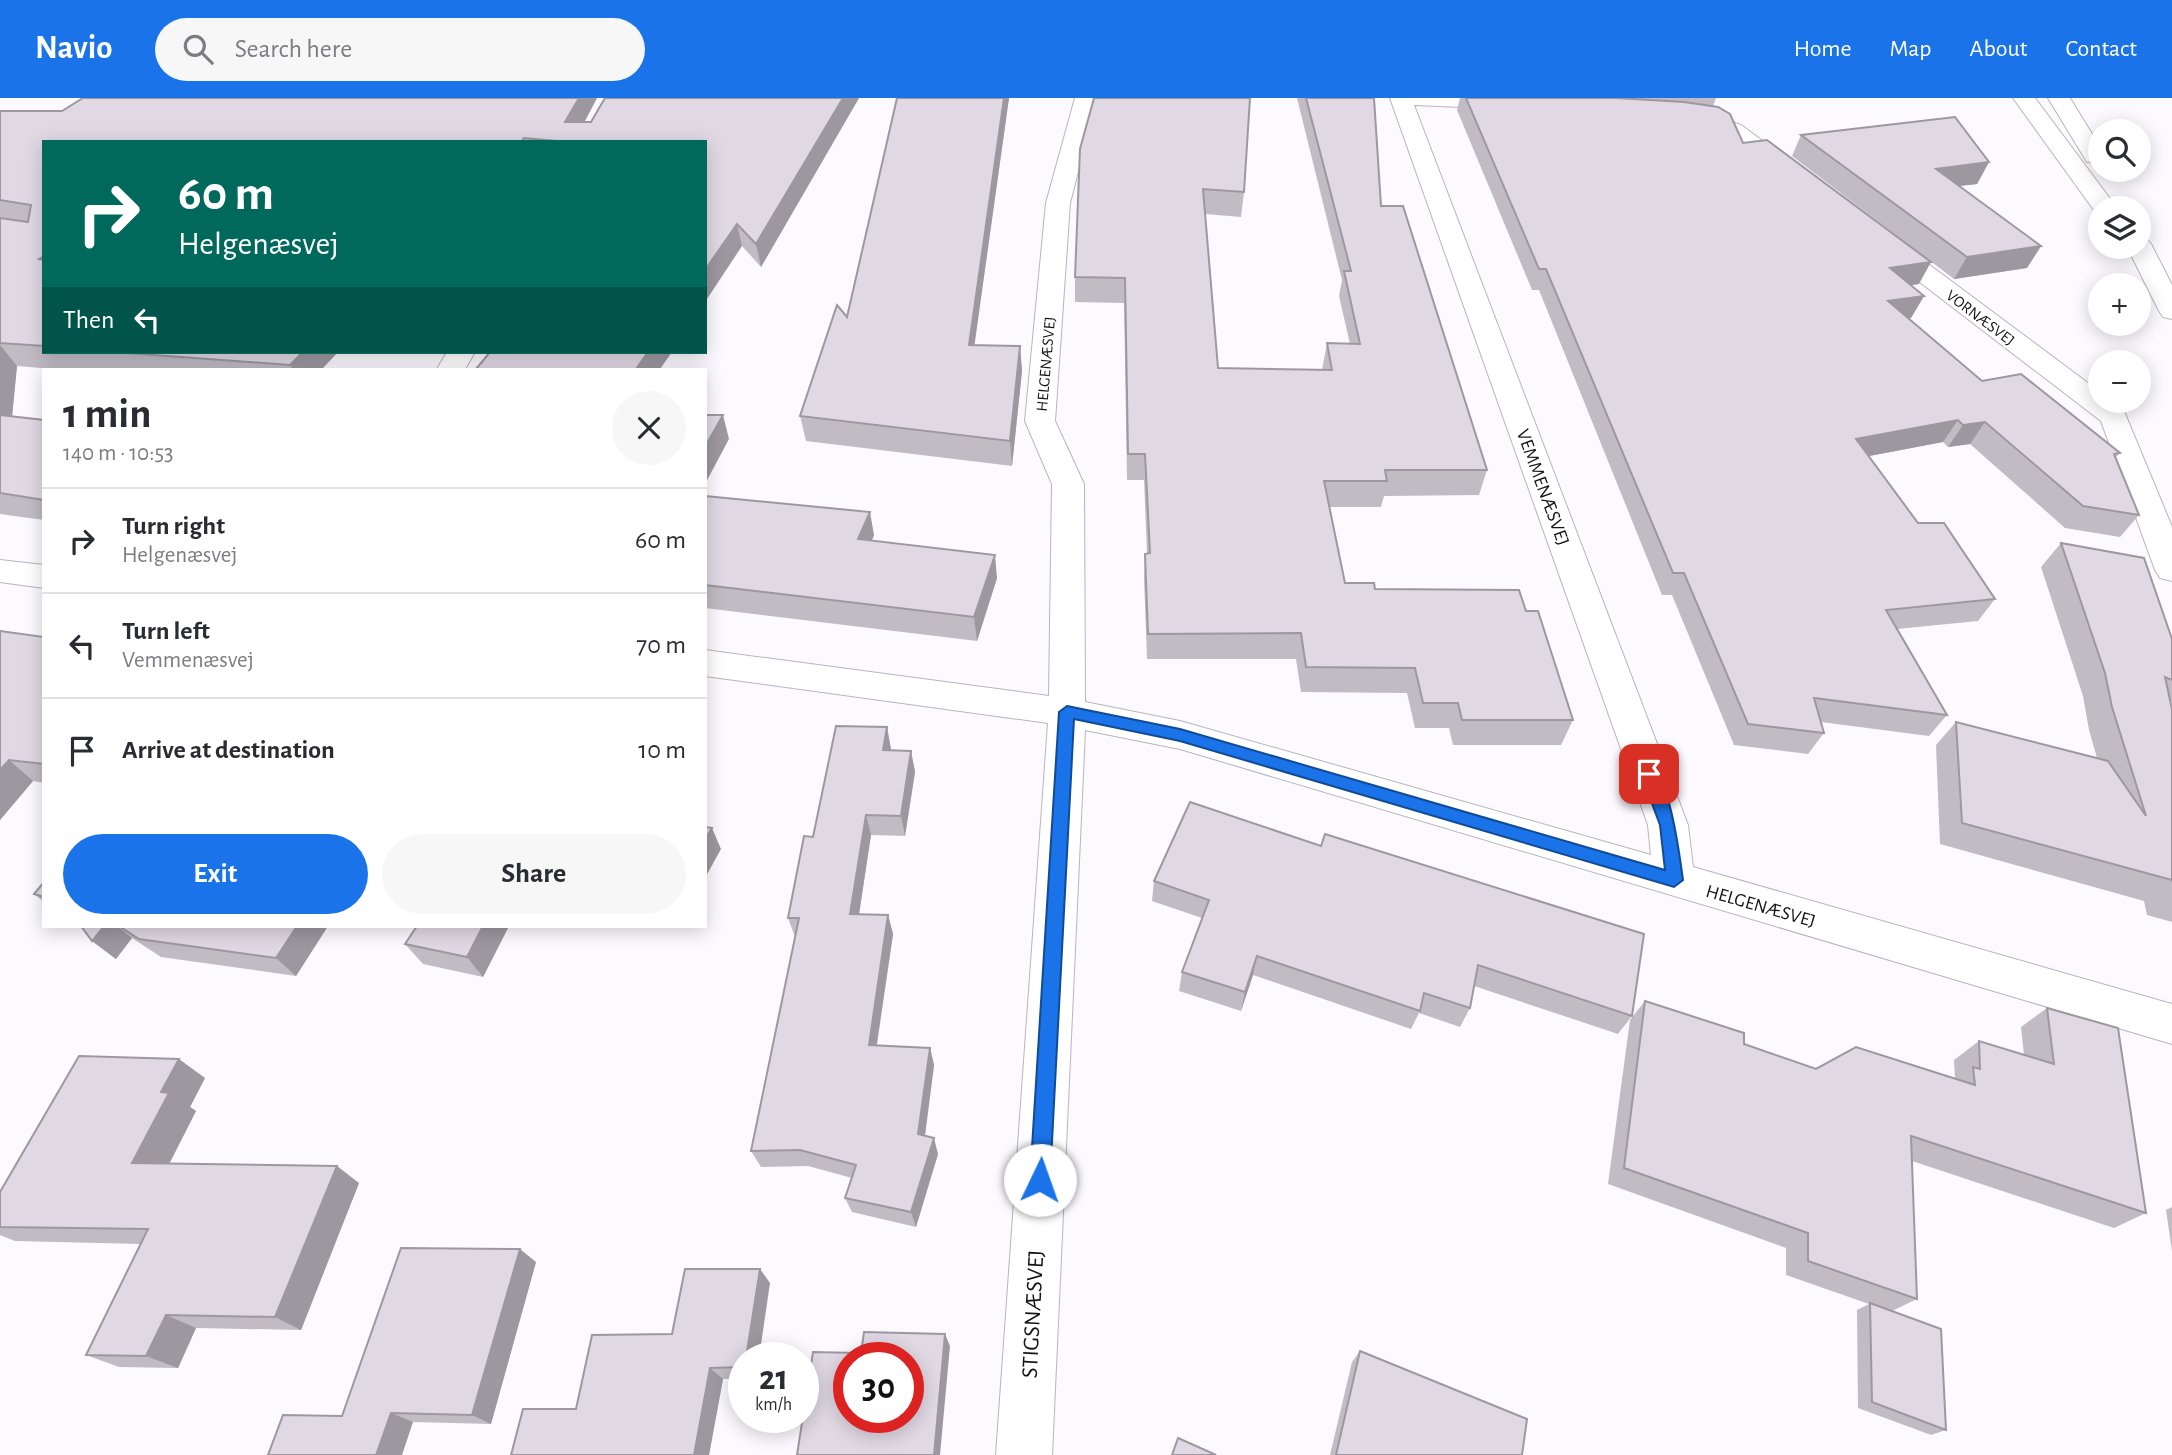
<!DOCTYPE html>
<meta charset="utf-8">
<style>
body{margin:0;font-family:"Alegreya Sans",sans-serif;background:#f7f7f7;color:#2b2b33;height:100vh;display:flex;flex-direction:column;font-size:26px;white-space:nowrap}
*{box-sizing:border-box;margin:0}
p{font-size:23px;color:#7c7c81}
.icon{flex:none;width:38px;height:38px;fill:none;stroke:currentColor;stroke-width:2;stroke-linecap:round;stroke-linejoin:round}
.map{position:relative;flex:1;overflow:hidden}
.drawer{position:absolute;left:42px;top:270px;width:665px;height:560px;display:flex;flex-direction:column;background:#fff;border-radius:0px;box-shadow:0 4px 18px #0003}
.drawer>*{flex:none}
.top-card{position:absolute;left:42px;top:42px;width:665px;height:214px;border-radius:0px;box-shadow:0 4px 18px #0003;background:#00695c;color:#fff;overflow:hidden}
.tools{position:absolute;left:2088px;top:21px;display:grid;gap:14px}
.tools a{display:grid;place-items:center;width:63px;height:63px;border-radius:50%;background:#fff;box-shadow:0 4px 18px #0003;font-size:35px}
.speed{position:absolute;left:728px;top:1244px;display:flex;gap:14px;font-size:35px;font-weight:700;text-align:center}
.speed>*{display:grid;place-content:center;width:91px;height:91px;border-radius:50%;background:#fff;box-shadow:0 4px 18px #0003;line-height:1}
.speed small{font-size:18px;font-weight:400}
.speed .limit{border:10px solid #d22;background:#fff;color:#111}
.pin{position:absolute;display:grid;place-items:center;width:60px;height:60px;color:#fff;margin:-30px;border-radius:14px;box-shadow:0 4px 10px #0006}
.me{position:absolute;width:77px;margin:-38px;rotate:3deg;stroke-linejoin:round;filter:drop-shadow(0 0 5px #0008)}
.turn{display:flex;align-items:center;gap:24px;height:147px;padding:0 21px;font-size:32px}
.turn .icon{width:91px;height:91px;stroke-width:2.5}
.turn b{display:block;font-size:49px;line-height:60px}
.then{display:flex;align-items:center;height:66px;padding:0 21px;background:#0003;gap:14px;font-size:26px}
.round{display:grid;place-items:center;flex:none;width:74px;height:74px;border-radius:37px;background:#f7f7f7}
.head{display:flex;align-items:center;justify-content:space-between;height:119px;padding:0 21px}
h1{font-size:42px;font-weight:700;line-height:52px}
.action{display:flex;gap:14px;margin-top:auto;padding:14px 21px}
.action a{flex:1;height:80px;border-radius:42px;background:#1a73e8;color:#fff;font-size:28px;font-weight:700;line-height:80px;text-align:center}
.action a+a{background:#f7f7f7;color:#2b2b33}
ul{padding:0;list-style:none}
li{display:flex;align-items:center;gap:21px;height:105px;padding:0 21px;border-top:2px solid #e1e1e2}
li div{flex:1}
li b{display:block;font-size:26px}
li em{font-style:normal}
header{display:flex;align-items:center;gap:42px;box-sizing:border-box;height:98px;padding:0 35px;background:#1a73e8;color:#fff}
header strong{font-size:33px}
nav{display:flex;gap:38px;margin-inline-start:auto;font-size:24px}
.search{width:490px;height:63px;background:#f7f7f7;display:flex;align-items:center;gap:18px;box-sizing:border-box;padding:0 24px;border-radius:38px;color:#7c7c81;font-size:26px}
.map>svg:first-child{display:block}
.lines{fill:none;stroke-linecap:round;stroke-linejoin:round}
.street-casing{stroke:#bab3be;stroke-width:2}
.primary-casing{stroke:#bab3be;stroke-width:2}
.street{fill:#fff;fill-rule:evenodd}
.primary{fill:#fff;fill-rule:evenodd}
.wall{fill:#c1bbc4}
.shaded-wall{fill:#9d98a0}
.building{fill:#e0d9e4;stroke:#9d98a0;stroke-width:2;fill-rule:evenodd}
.route{fill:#1a73e8;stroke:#114b97;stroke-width:2}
.labels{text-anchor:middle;stroke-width:5;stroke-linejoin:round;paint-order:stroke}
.far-street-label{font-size:16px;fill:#151316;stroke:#fff}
.street-label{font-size:19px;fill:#151316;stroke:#fff}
.near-street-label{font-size:23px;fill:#151316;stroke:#fff}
</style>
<header>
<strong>Navio</strong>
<div class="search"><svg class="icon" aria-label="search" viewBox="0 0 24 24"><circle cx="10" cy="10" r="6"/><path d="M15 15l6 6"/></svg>Search here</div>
<nav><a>Home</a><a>Map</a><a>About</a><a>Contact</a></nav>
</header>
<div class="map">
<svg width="2172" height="1357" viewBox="0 0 2172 1357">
<rect width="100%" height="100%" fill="#fdfaff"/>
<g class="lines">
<defs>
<g id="street">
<polygon points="1075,0 1097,0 1070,105 1055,323 1084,386 1085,604 1180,623 1651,757 1648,727 1390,0 1519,0 1522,5 1511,11 1414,7 1688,727 1693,769 2172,906 2172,946 1180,651 1085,632 1052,1357 996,1357 1048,625 705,578 705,552 1049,598 1052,386 1025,323 1046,105"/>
<polygon points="1690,10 1741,27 1806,75 1802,80 1786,80 1726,36 1682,22 1679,17 1682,12"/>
<polygon points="1883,136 1892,139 2100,294 2100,303 2111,303 2124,313 2172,429 2172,483 2160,480 2155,472 2101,323 1874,149 1870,144 1874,139"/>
<polygon points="447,254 475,254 465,271 437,271"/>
<polygon points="0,462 44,467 44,490 0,484"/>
</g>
<g id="primary">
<polygon points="2013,0 2035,0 2117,110 2100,110 2100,116 2096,115"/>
<polygon points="2048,0 2070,0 2100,49 2100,65 2087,64"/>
<polygon points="2138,139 2147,141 2151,146 2172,187 2172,221 2163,219 2159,213 2127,149 2138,149"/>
</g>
</defs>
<use href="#street" class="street-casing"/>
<use href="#primary" class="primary-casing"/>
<use href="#street" class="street"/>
<use href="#primary" class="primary"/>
</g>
<g class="wall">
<polygon points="597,0 584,24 859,0 761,169 742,148 705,44 44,44 44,254 338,254 322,271 53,271 17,268 12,318 44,322 44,422 0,416 0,13 62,13"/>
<polygon points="897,0 1009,0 974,247 1020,248 1022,273 1012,368 806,343 800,318 847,219"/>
<polygon points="1094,0 1244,94 1241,119 1205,116 1218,270 1322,272 1327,245 1350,246 1339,198 1342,182 1297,0 1374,0 1381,108 1487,372 1479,397 1384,398 1381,409 1330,409 1345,485 1375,491 1526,513 1573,622 1561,647 1453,647 1449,630 1415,630 1407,595 1301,594 1296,561 1147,561 1144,481 1145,456 1147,456 1144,382 1127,382 1124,205 1075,204 1075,179"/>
<polygon points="1460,0 1716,0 1713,8 1743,45 1919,186 1910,187 1924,198 1911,220 1908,220 1982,283 2120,355 2115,360 2139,417 2120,439 2065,430 1970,346 1948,349 1943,344 1869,358 1918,425 1995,501 1978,523 1897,531 1947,617 1929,638 1821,624 1824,635 1808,656 1734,647 1672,497 1662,497 1539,192 1532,192 1457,12"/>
<polygon points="1801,37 1989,64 1977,86 1959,88 2041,148 2027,170 1954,181 1792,58"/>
<polygon points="705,398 874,437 872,442 997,480 977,543 705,510"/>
<polygon points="2061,445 2172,541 2172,603 2171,604 2172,611 2172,824 2147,817 2144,803 1940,746 1936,647 1956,624 2097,660 2089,632 2083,598 2041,469"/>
<polygon points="0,533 44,539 44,685 33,683 0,722"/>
<polygon points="887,629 891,653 911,653 915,674 905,738 871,737 859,816 888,817 893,836 877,947 930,950 934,967 925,1038 938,1056 916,1129 852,1114 845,1100 852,1080 808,1068 761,1069 751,1053 795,839 788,820 813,739"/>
<polygon points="1190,704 1632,918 1618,936 1474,888 1470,910 1460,929 1419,915 1411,931 1253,877 1241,913 1179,893 1182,874 1202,820 1152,803 1154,783"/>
<polygon points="44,784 44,804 34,796"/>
<polygon points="81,828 328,828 296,878 161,859 132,840 116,861 92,843"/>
<polygon points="509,828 483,879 423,866 405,846"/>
<polygon points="1645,903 1744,946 1816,971 1955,981 1954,962 1979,943 2024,957 2021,929 2047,910 2146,1115 2114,1130 1912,1063 1917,1201 1892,1213 1946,1332 1931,1337 1858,1310 1857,1212 1869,1206 1786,1177 1786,1150 1608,1086 1630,922"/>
<polygon points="205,980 190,1009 196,1013 169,1066 359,1085 301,1232 196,1230 178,1270 119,1269 86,1257 141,1146 15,1143 0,1137 0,1094"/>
<polygon points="2172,1109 2172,1153 2166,1112"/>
<polygon points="536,1164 491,1326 413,1324 342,1318"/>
<polygon points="770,1185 744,1260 744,1281 723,1281 709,1357 511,1357 576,1311 672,1236"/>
<polygon points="1360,1253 1522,1357 1330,1357 1352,1264"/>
</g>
<g class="shaded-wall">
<polygon points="579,0 597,0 574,44 565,24"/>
<polygon points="843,0 859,0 761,169 756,146"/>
<polygon points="1004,0 1009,0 971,272 969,247"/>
<polygon points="1989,64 1977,86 1924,92 1936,71"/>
<polygon points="737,126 742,148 705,204 705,172"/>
<polygon points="2041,148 2027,170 1954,181 1967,159"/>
<polygon points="1931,164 1919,186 1878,192 1890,170"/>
<polygon points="1924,198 1911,220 1875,225 1888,203"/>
<polygon points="0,247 17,268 10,339 0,327"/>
<polygon points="1020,248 1022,273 1012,368 1010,343"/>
<polygon points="303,254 338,254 322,271 293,271 290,267"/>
<polygon points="648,254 672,254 660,271 636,271"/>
<polygon points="723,317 729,341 705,386 705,349"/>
<polygon points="1958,322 1943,344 1843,363 1856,341"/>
<polygon points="1985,324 1970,346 1948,349 1963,327"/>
<polygon points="870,414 874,437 863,464 858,441"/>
<polygon points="995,457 997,480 977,543 974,519"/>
<polygon points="887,629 891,651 888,674 883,652"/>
<polygon points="911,653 915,674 905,738 901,718"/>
<polygon points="9,662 33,683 0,722 0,672"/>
<polygon points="866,717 871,737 856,836 850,816"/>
<polygon points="712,730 721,751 705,780 705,741"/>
<polygon points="888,817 893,836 874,964 869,947"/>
<polygon points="104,828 117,828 132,840 116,861 92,843"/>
<polygon points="297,828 328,828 296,878 276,860"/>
<polygon points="483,828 509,828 483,879 467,859"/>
<polygon points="1257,858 1253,877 1241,913 1245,894"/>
<polygon points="930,950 934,967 923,1052 918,1036"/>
<polygon points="179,961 205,980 190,1009 196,1013 161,1082 132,1065 161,994"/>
<polygon points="934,1040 938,1056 916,1129 911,1114"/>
<polygon points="337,1068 359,1085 301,1232 275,1219"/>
<polygon points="520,1151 536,1164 491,1326 472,1317"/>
<polygon points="760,1171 770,1185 759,1260 746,1260"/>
<polygon points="166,1217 196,1230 178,1270 146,1258"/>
<polygon points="945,1236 950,1248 940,1357 934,1357"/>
<polygon points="710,1270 723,1281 709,1357 694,1357"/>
<polygon points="391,1315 413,1324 402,1357 376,1357"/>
</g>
<g class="building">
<polygon points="83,0 579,0 565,24 591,24 605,0 843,0 756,146 737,126 705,172 705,44 568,44 524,40 521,44 44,44 44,158 39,161 44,162 44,248 0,245 0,120 28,124 31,107 0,102 0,13 62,13"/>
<polygon points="897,0 1004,0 969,247 1020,248 1010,343 800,318 837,207 847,219"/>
<polygon points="1094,0 1250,0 1244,94 1203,91 1218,270 1332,272 1327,245 1360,246 1344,173 1351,173 1306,0 1374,0 1381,108 1403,108 1487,372 1385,372 1387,383 1324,383 1345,485 1374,485 1375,491 1519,492 1526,513 1538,513 1573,622 1462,622 1458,605 1423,605 1415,570 1306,569 1301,535 1148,536 1145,456 1150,455 1145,356 1128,356 1125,180 1075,179 1080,51"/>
<polygon points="1466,0 1616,0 1684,4 1718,9 1730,16 1743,45 1767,42 1931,164 1890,170 1924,198 1888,203 1982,283 2021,276 2120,355 2114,356 2139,417 2083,408 1985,324 1963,327 1958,322 1856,341 1918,425 1944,425 1995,501 1886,512 1947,617 1814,600 1824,635 1748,626 1684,475 1673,475 1546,171 1539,171"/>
<polygon points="1955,19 1989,64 1936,71 2041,148 1967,159 1801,37"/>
<polygon points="113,254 303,254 290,267"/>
<polygon points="490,254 648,254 636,271 476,271"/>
<polygon points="0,317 44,322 44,402 0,395"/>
<polygon points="705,317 723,317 705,349"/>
<polygon points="705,398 870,414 858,441 995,457 974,519 705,487"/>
<polygon points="2061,445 2144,460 2172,541 2172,582 2165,579 2172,611 2172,784 2172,782 1962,725 1956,624 2108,663 2146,718 2112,609 2105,575"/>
<polygon points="0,533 44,539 44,666 9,662 0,672"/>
<polygon points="836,628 887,629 883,652 911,653 901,718 866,717 850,816 888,817 869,947 930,950 918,1036 934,1040 911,1114 845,1100 856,1067 800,1052 751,1053 799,820 788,820 804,738 813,739"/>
<polygon points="1190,704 1321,748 1325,736 1644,836 1632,918 1478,867 1470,910 1424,895 1420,913 1257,858 1245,894 1182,874 1209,802 1154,783"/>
<polygon points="705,729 712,730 705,741"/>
<polygon points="44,784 44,799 34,796"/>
<polygon points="81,828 104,828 92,843"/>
<polygon points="119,828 297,828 276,860 139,841"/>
<polygon points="417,828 483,828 467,859 405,846"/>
<polygon points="1645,903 1744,935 1744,946 1816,971 1856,949 1975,987 1973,969 1980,971 1979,943 2054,966 2047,910 2118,930 2146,1115 1911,1038 1917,1201 1808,1163 1808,1135 1624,1070"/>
<polygon points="79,958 179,961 161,994 169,995 132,1065 337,1068 275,1219 166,1217 146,1258 86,1257 148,1131 0,1129 0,1094"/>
<polygon points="401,1150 520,1151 472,1317 391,1315 376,1357 268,1357 283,1317 342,1318"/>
<polygon points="685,1171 760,1171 746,1260 744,1260 744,1269 710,1270 694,1357 511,1357 523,1311 576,1311 592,1237 672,1236"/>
<polygon points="1870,1205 1941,1231 1946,1332 1872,1304"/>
<path d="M 864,1234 L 945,1236 L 934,1357 L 797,1357 L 813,1254 L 861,1255 ZM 849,1260 L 908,1260 L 908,1320 L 849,1320 Z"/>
<polygon points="1360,1253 1527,1321 1522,1357 1336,1357"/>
<polygon points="1178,1340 1216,1357 1172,1357"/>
</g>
<path class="route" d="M 1067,608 L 1180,631 L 1665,772 L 1660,727 L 1641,676 L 1649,669 C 1670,676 1680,761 1683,782 L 1674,789 L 1180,643 L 1074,621 L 1050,1082 L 1047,1089 L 1040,1092 L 1033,1089 L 1030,1082 L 1059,614 Z"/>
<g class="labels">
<g class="far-street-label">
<text transform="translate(1981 219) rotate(37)" y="6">VORNÆSVEJ</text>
<text transform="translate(1045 266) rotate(-85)" y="6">HELGENÆSVEJ</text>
</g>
<g class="street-label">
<text transform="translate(1544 389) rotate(70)" y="7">VEMMENÆSVEJ</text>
<text transform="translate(1761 807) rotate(16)" y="7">HELGENÆSVEJ</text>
</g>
<g class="near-street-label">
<text transform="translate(1032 1216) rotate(-87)" y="8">STIGSNÆSVEJ</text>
</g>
</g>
</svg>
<div class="tools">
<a><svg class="icon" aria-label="search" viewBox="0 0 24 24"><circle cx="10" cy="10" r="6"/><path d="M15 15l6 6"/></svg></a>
<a><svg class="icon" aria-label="layers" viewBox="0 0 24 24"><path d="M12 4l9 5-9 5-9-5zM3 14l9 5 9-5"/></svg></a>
<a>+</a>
<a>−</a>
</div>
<div class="speed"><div>21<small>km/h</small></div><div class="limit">30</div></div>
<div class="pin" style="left:1649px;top:676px;background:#d93025"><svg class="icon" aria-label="arrive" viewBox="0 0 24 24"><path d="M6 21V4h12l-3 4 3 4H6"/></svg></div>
<svg class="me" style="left:1040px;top:1082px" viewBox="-20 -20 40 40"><circle r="19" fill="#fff"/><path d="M0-13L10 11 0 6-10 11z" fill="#1a73e8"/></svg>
<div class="top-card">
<div class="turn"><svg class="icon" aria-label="right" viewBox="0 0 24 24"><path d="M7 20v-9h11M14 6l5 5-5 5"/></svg><div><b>60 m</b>Helgenæsvej</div></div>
<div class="then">Then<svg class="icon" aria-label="left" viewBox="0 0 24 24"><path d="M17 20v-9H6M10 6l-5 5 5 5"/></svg></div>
</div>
<section class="drawer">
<div class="head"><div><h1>1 min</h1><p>140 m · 10:53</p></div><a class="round"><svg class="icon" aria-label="close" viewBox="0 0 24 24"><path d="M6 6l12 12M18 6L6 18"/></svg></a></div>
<ul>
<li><svg class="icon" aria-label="right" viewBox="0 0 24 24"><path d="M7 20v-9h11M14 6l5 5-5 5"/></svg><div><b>Turn right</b><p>Helgenæsvej</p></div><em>60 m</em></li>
<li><svg class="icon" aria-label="left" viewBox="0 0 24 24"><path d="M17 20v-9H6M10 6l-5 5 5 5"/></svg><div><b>Turn left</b><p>Vemmenæsvej</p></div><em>70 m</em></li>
<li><svg class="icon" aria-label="arrive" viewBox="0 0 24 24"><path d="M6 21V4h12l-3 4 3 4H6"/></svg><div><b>Arrive at destination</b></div><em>10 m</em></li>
</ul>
<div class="action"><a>Exit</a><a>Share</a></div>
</section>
</div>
